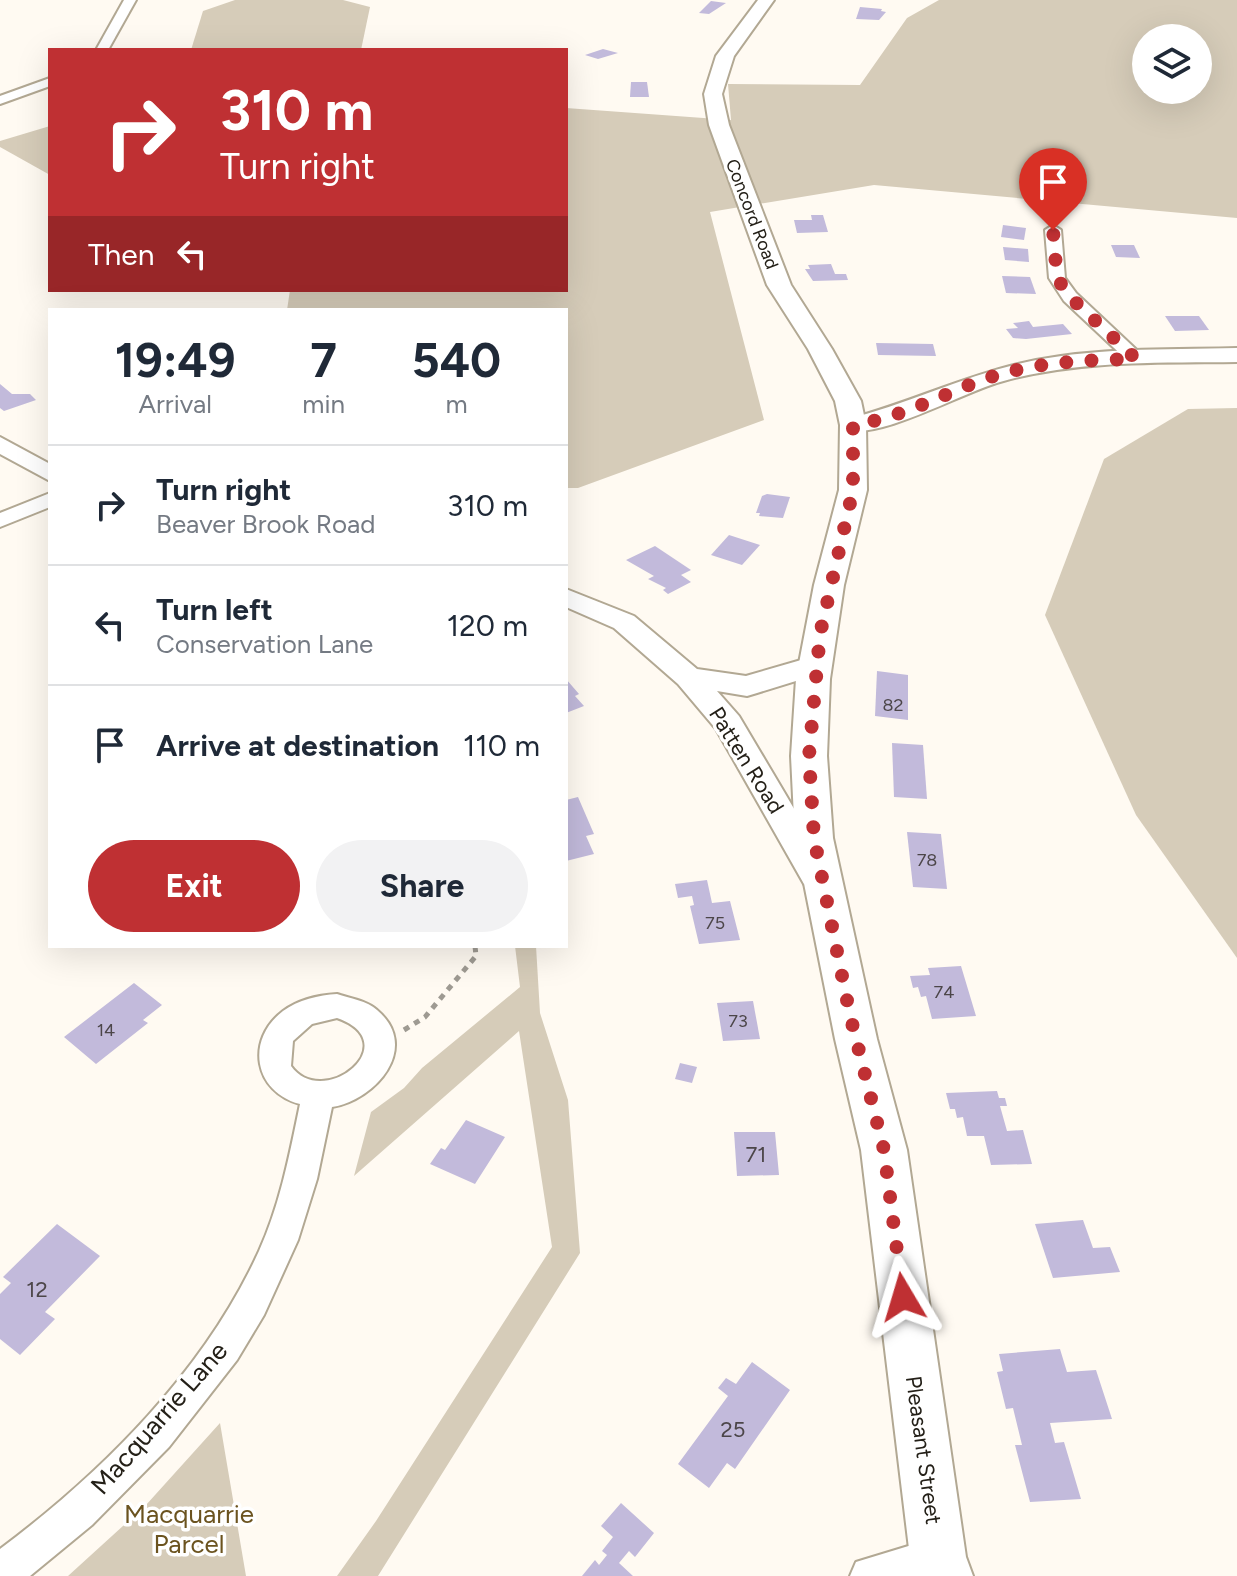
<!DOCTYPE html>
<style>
body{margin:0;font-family:Figtree,sans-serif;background:#f2f2f3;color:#1f2937;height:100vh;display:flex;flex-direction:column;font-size:30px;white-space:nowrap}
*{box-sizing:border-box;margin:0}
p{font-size:26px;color:#747a83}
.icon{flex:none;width:44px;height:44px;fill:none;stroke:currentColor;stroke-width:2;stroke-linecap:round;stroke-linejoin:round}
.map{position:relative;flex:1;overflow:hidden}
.drawer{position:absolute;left:48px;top:308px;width:520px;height:640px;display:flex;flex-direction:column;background:#fff;border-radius:0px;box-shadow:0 8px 32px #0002}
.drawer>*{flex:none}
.guide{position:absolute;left:48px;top:48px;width:520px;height:244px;border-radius:0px;box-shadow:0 8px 32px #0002;background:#bf3033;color:#fff;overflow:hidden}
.controls{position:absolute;left:1132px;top:24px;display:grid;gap:16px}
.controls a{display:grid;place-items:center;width:80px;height:80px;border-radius:50%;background:#fff;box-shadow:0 8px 32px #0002;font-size:40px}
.pin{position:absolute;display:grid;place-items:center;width:68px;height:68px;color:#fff;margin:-82px -34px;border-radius:50% 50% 50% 0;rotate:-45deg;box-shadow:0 0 8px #0007}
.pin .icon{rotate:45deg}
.me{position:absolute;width:88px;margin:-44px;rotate:353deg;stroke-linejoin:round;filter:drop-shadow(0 0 6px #0008)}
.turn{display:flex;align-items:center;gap:28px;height:168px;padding:0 40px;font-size:36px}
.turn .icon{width:104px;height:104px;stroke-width:2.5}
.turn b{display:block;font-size:56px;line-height:68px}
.then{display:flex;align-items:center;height:76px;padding:0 40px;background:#0003;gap:16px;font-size:30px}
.eta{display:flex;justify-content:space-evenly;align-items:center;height:136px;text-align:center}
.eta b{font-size:48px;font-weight:700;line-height:56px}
.cta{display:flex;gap:16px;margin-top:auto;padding:16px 40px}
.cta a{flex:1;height:92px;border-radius:48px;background:#bf3033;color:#fff;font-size:32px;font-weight:700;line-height:92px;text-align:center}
.cta a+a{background:#f2f2f3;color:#1f2937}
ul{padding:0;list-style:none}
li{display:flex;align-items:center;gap:24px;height:120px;padding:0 40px;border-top:2px solid #e0e1e3}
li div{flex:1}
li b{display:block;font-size:30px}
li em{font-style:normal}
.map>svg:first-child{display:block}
.green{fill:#d6ccb9;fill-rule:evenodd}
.building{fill:#c2badb}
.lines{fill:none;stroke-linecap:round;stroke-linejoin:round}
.minor-casing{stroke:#b2a893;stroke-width:4}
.tertiary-casing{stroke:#b2a893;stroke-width:4}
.secondary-casing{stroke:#b2a893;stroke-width:4}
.path{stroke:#9e9a92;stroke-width:5;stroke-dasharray:6 6;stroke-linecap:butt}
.minor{fill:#fff;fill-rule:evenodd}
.tertiary{fill:#fff;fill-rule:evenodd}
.secondary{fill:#fff;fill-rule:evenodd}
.route{stroke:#bf3033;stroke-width:14;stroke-dasharray:0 25.2}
.labels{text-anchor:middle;stroke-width:7;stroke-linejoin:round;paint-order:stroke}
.far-street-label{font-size:18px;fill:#242018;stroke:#fff}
.number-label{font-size:18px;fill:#4c4649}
.street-label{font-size:22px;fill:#242018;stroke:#fff}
.near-number-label{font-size:22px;fill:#4c4649}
.near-street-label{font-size:26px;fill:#242018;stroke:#fff}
.near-park-label{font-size:26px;fill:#6b531f;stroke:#fff}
</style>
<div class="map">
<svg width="1237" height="1576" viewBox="0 0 1237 1576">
<rect width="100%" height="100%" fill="#fffaf2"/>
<g class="green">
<polygon points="235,0 343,0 370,7 361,50 191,50 203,11"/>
<path d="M 939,0 L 1237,0 L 1237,218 L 874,185 L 710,212 L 764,420 L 578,488 L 566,488 L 566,310 L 287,310 L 290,290 L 566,290 L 566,108 L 731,120 L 728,84 L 860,85 L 907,18 ZM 1146,38 L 1198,38 L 1198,90 L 1146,90 Z"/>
<polygon points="50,126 50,175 0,147 0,141"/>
<polygon points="1237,408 1237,958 1136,815 1045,615 1104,459 1188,409"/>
<polygon points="515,946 536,946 540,1013 568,1100 580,1253 378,1576 337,1576 376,1521 552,1247 519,1031 354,1176 371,1112 404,1088 422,1068 520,987"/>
<polygon points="220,1423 246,1576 68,1576 146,1505"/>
</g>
<g class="building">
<polygon points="711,1 726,3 709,14 699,13"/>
<polygon points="860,7 882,9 881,11 886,12 879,20 856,19"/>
<polygon points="603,49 618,53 598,59 585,55"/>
<polygon points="631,82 647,82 649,97 630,97"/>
<polygon points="811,215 823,215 828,232 797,233 794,220 812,220"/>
<polygon points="1003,225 1026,228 1024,240 1001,237"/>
<polygon points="1111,245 1134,245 1140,258 1116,257"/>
<polygon points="1003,247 1028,249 1029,262 1005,260"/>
<polygon points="831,264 835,274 846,274 848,280 813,281 805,269 810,269 808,265"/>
<polygon points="1002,276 1030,277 1036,294 1006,293"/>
<polygon points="1165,316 1199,316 1209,330 1175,331"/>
<polygon points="1029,321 1033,327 1063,324 1072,334 1026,339 1013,338 1006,329 1018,328 1013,323"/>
<polygon points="876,343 933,344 936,356 878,355"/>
<polygon points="0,384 12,394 30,394 36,400 4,411 0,408"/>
<polygon points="767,494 790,497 783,518 759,516 760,513 756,513 762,496"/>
<polygon points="729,535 760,545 742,565 711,555"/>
<polygon points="655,546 691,570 681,575 691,582 668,594 663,590 666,588 648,579 654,576 626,560"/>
<polygon points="877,671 908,675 908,720 875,716"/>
<polygon points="566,679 579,694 575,696 584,706 566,713"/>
<polygon points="892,743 923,745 927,799 894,797"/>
<polygon points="578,797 594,834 586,836 594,854 566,861 566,800"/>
<polygon points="907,832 941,834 947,889 913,887"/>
<polygon points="707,880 712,903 730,901 740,940 699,944 690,906 694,905 692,896 678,898 675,884"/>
<polygon points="961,966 976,1016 932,1019 926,996 921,997 918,987 913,988 910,976 930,975 928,968"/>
<polygon points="134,983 162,1005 143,1020 148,1023 96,1064 64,1037"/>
<polygon points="753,1001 760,1039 723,1041 717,1003"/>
<polygon points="680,1063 697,1067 692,1083 675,1079"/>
<polygon points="997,1091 999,1098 1005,1098 1007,1106 1000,1106 1007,1131 1023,1130 1032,1164 991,1165 984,1136 967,1136 963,1117 957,1118 955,1109 950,1109 946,1093"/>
<polygon points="466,1120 505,1137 475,1184 430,1164 441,1148 445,1150"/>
<polygon points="734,1132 775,1132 779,1175 737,1176"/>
<polygon points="1083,1220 1093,1248 1110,1247 1120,1272 1053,1278 1035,1224"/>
<polygon points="57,1224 100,1256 45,1312 55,1319 20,1355 0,1339 0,1294 11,1283 3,1277"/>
<polygon points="1060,1349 1067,1372 1096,1370 1112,1419 1050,1423 1055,1443 1064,1442 1081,1499 1030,1502 1015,1445 1022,1445 1013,1408 1006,1409 997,1372 1003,1371 999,1354"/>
<polygon points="752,1362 790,1390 735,1469 727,1463 709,1488 678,1464 728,1396 718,1388 726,1378 736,1384"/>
<polygon points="621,1503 654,1533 635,1557 629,1551 619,1563 633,1576 582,1576 595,1560 599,1565 607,1555 602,1551 613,1537 601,1526"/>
</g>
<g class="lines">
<defs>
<g id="minor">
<polygon points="124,0 136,0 108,50 96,50"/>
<polygon points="50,78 50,86 0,104 0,96"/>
<polygon points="1053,225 1061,230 1065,278 1076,293 1142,355 1145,359 1142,363 1130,363 1064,301 1049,278 1045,230"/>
<polygon points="50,493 50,507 0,527 0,513"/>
<path d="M 337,994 C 349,998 368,1001 377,1010 C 421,1047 376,1100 332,1107 L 317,1179 L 298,1240 L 264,1315 L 237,1360 L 169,1447 L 92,1525 L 30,1576 L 0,1576 L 0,1549 C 103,1472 205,1370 259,1251 C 280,1205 290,1153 300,1104 C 254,1092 245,1040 283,1011 C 298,1000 319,995 337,994 ZM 337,1018 C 408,1043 323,1111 291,1066 L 293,1041 L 312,1024 Z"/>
<polygon points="938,1537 952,1543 958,1557 952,1571 941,1576 850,1576 856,1562"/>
</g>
<g id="tertiary">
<path d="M 1237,348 L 1237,362 C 1159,363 1076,360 1000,382 C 961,393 882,439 845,430 L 841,425 L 845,420 C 904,405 959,378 1018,364 C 1089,347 1164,350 1237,348 Z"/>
<polygon points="0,437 50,464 50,481 0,454"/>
<polygon points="566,589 634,616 697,669 746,676 815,656 825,658 830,665 825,672 757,693 747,696 717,691 739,716 828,866 833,875 828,884 816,888 804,884 716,729 678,684 614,628 566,607"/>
</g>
<polygon id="secondary" points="758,0 774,0 734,56 722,94 729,125 791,285 832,349 861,401 866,425 867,490 844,585 830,679 827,756 833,838 877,1039 907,1150 966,1557 973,1576 917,1576 910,1557 861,1150 835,1039 795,838 791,756 796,679 814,585 839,490 840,425 835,401 808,349 767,285 709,125 704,94 716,56"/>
</defs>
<use href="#minor" class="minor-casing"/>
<use href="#tertiary" class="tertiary-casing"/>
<use href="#secondary" class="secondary-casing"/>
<polyline class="path" points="404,1030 425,1017 476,956 475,946"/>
<use href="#minor" class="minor"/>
<use href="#tertiary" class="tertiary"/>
<use href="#secondary" class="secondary"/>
</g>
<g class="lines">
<path class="route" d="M 903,1297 L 884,1150 L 850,1015 L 814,838 L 809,756 L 820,634 L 853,490 L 853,425 C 902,418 942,394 988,378 C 1034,362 1087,360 1136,359 L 1070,297 L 1057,278 L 1053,230"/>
</g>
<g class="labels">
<g class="far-street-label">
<text transform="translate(752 214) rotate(69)" y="6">Concord Road</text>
</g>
<g class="number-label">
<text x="893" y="711">82</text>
<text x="927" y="866">78</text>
<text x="715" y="929">75</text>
<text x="944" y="998">74</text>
<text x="738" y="1027">73</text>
<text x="106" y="1036">14</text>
</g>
<g class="street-label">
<text transform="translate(747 760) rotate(58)" y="8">Patten Road</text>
<text transform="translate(924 1450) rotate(82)" y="8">Pleasant Street</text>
</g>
<g class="near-number-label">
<text x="756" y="1162">71</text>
<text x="37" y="1297">12</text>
<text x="733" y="1437">25</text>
</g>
<g class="near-street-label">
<text transform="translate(159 1418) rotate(-49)" y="9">Macquarrie Lane</text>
</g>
<g class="near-park-label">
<text x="189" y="1523">Macquarrie<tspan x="189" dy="30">Parcel</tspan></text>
</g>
</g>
</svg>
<div class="controls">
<a><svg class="icon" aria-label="layers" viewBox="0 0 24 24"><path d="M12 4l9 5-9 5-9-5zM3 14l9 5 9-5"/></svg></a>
</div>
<div class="pin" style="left:1053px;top:230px;background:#d93025"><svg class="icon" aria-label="arrive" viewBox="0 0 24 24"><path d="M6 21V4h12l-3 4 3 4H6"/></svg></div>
<svg class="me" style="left:903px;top:1297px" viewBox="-20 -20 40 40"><path d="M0-17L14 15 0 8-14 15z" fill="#bf3033" stroke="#fff" stroke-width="4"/></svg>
<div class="guide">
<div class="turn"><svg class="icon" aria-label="right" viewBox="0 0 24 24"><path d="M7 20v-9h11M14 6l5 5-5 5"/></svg><div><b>310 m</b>Turn right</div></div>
<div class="then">Then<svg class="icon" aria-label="left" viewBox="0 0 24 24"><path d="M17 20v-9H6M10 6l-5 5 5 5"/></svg></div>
</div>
<section class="drawer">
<div class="eta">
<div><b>19:49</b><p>Arrival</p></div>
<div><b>7</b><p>min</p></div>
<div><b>540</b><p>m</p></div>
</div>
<ul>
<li><svg class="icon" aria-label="right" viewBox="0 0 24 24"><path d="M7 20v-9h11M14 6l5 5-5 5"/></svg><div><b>Turn right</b><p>Beaver Brook Road</p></div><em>310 m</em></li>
<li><svg class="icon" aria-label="left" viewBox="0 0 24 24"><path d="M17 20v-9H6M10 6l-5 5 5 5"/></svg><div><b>Turn left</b><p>Conservation Lane</p></div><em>120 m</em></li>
<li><svg class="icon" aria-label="arrive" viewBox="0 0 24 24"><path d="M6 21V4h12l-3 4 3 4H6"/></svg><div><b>Arrive at destination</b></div><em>110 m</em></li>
</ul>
<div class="cta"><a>Exit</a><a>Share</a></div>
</section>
</div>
